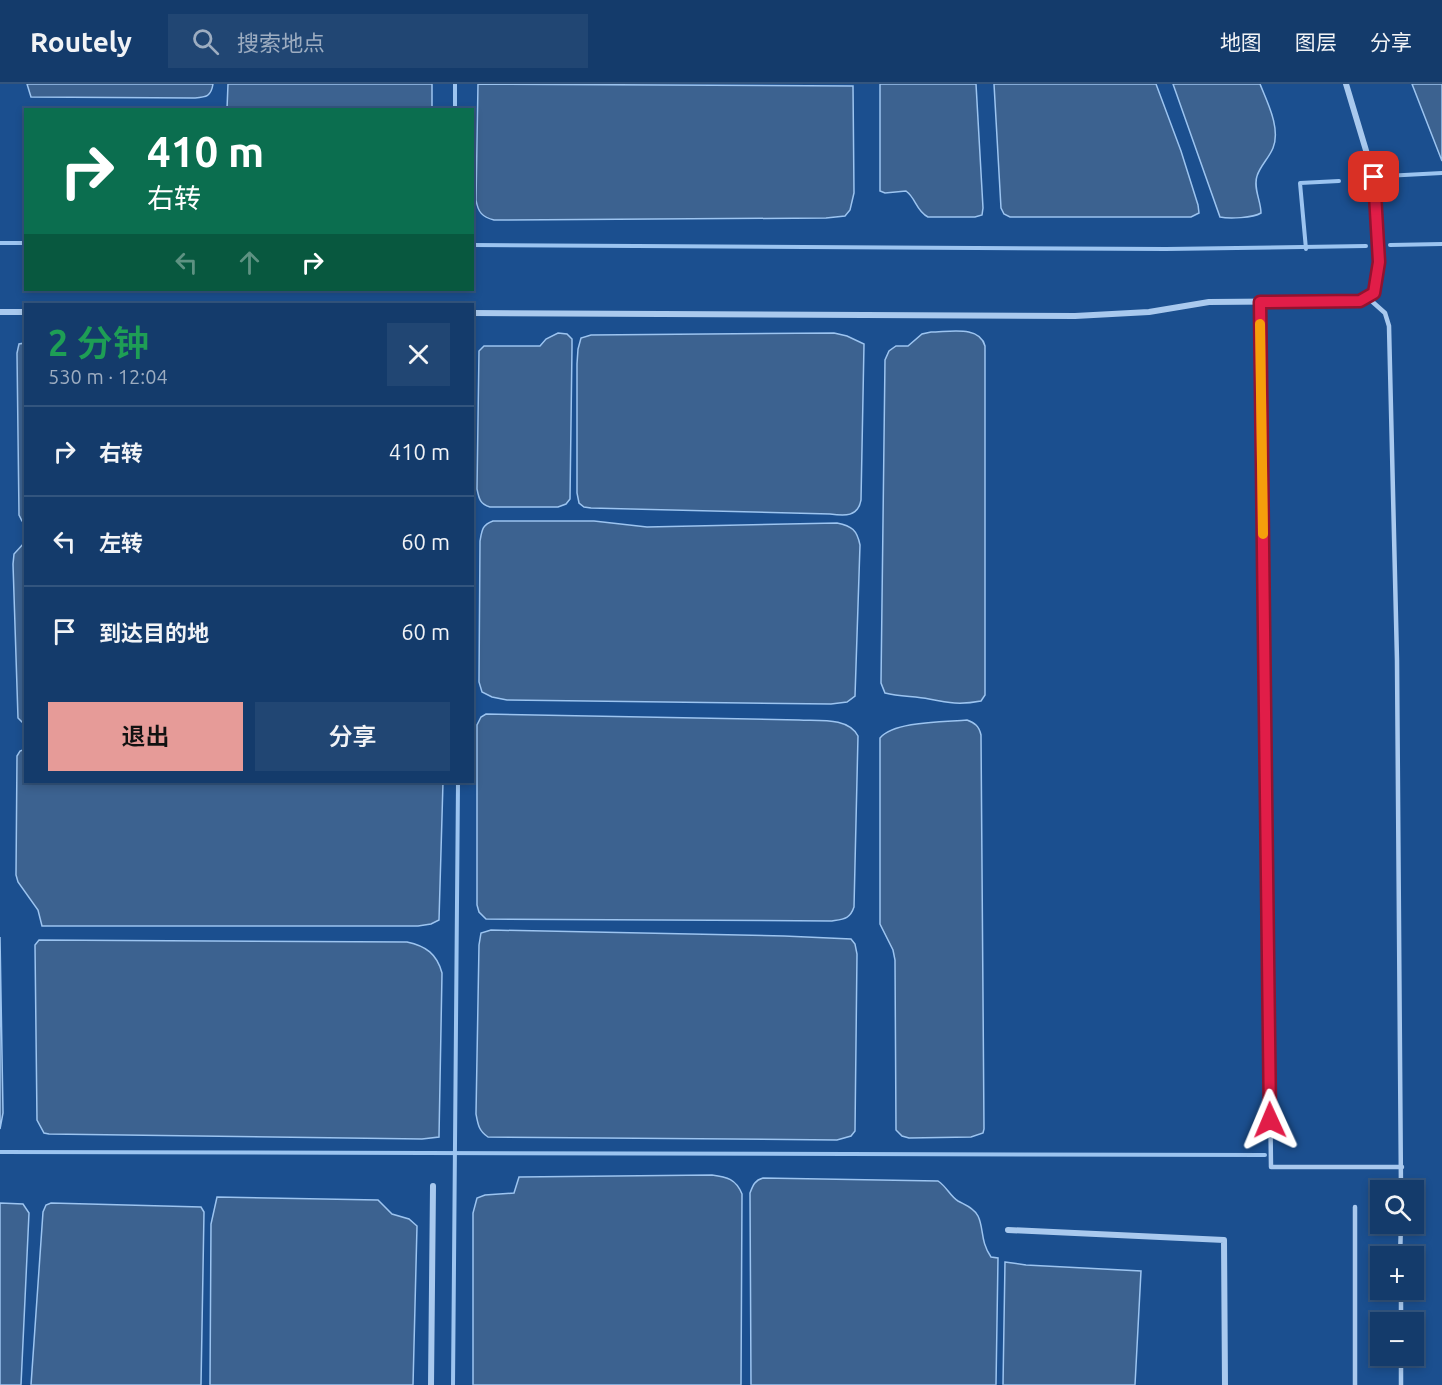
<!DOCTYPE html>
<html lang="zh">
<meta charset="utf-8">
<style>
body{margin:0;font-family:Ubuntu,"Noto Sans SC",sans-serif;background:#214673;color:#f1f3f6;height:100vh;display:flex;flex-direction:column;font-size:22px;white-space:nowrap}
*{box-sizing:border-box;margin:0}
p{font-size:20px;color:#9dadc1}
.icon{flex:none;width:33px;height:33px;fill:none;stroke:currentColor;stroke-width:2;stroke-linecap:round;stroke-linejoin:round}
.map{position:relative;flex:1;overflow:hidden}
.panel{position:absolute;left:24px;top:219px;width:450px;height:480px;display:flex;flex-direction:column;background:#143b6b;border-radius:0px;box-shadow:0 3px 9px #0003,0 0 0 2px #33557e}
.panel>*{flex:none}
.guide{position:absolute;left:24px;top:24px;width:450px;height:183px;border-radius:0px;box-shadow:0 3px 9px #0003,0 0 0 2px #33557e;background:#0b6e4f;color:#fff;overflow:hidden}
.tools{position:absolute;left:1370px;top:1096px;display:grid;gap:12px}
.tools a{display:grid;place-items:center;width:54px;height:54px;border-radius:0px;background:#143b6b;box-shadow:0 3px 9px #0003,0 0 0 2px #33557e;font-size:30px}
.pin{position:absolute;display:grid;place-items:center;width:51px;height:51px;color:#fff;margin:-26px;border-radius:12px;box-shadow:0 3px 9px #0006}
.me{position:absolute;width:66px;margin:-33px;rotate:359deg;stroke-linejoin:round;filter:drop-shadow(0 0 4px #0008)}
.turn{display:flex;align-items:center;gap:21px;height:126px;padding:0 24px;font-size:27px}
.turn .icon{width:78px;height:78px;stroke-width:2.5}
.turn b{display:block;font-size:42px;line-height:51px}
.lanes{display:flex;align-items:center;height:57px;padding:0 24px;background:#0003;justify-content:center;gap:30px;direction:ltr}
.lanes .off{opacity:.35}
.round{display:grid;place-items:center;flex:none;width:63px;height:63px;border-radius:0px;background:#214673}
.summary{display:flex;align-items:center;justify-content:space-between;height:102px;padding:0 24px}
h1{font-size:36px;font-weight:600;line-height:45px;color:#1e9e55}
.button{display:flex;gap:12px;margin-top:auto;padding:12px 24px}
.button a{flex:1;height:69px;border-radius:0px;background:#e69b98;color:#111;font-size:24px;font-weight:600;line-height:69px;text-align:center}
.button a+a{background:#214673;color:#f1f3f6}
ul{padding:0;list-style:none}
li{display:flex;align-items:center;gap:18px;height:90px;padding:0 24px;border-top:2px solid #33557e}
li div{flex:1}
li b{display:block;font-size:22px}
li em{font-style:normal}
header{display:flex;align-items:center;gap:36px;box-sizing:border-box;height:84px;padding:0 30px;background:#143b6b;border-bottom:2px solid #33557e}
header strong{font-size:28px}
nav{display:flex;gap:33px;margin-inline-start:auto;font-size:21px}
.search{width:420px;height:54px;background:#214673;display:flex;align-items:center;gap:15px;box-sizing:border-box;padding:0 21px;border-radius:0px;color:#9dadc1;font-size:22px}
.map>svg:first-child{display:block}
.water{fill:#3c6290;stroke:#9cc4f0;stroke-width:1.5}
.lines{fill:none;stroke-linecap:round;stroke-linejoin:round}
.stream{stroke:#9cc4f0;stroke-width:4}
.lane{stroke:#a9c9ee;stroke-width:4.5}
.street{stroke:#a9c9ee;stroke-width:6}
.route-casing{stroke:#92132f;stroke-width:15}
.route{stroke:#e11d48;stroke-width:10}
.slow{stroke:#f59e0b;stroke-width:10}
</style>
<header>
<strong>Routely</strong>
<div class="search"><svg class="icon" aria-label="search" viewBox="0 0 24 24"><circle cx="10" cy="10" r="6"/><path d="M15 15l6 6"/></svg>搜索地点</div>
<nav><a>地图</a><a>图层</a><a>分享</a></nav>
</header>
<div class="map">
<svg width="1442" height="1301" viewBox="0 0 1442 1301">
<rect width="100%" height="100%" fill="#1b4f8f"/>
<g class="water">
<path d="M 27,0 L 213,0 C 211,13 206,13 194,14 L 31,13 Z"/>
<polygon points="228,0 432,0 432,25 227,25"/>
<path d="M 478,0 L 853,2 L 854,109 L 850,126 L 845,132 L 826,134 L 494,136 C 482,133 478,128 476,116 Z"/>
<path d="M 880,0 L 976,0 L 983,124 L 982,131 L 975,133 L 928,133 C 916,127 916,114 906,107 L 885,109 L 880,107 Z"/>
<polygon points="994,0 1156,0 1181,67 1198,121 1199,129 1191,133 1010,133 1004,130 1001,124"/>
<path d="M 1173,0 L 1260,0 C 1267,18 1281,44 1273,64 C 1269,74 1260,82 1257,92 C 1253,104 1261,117 1261,129 C 1253,134 1229,135 1220,133 Z"/>
<polygon points="1412,0 1442,0 1442,77"/>
<polygon points="34,24 199,25 200,25 26,26 25,55 25,26"/>
<path d="M 931,248 C 949,248 980,241 985,262 L 985,611 L 981,617 C 960,621 949,619 929,615 C 914,612 900,613 885,609 L 881,599 L 885,276 L 889,267 L 896,262 L 908,262 L 922,250 Z"/>
<path d="M 558,249 L 567,250 L 572,255 L 572,263 L 570,415 L 566,420 L 558,423 L 490,423 C 480,420 479,415 477,405 L 479,267 L 484,262 L 540,262 L 546,255 Z"/>
<path d="M 834,249 L 847,252 L 864,260 L 861,416 C 858,433 845,432 830,430 L 591,424 L 584,423 L 579,419 L 577,409 L 577,280 L 578,265 L 581,254 L 591,251 Z"/>
<polygon points="25,259 26,437 22,437 19,431 17,269 19,260"/>
<path d="M 493,437 L 594,437 L 647,443 L 837,439 C 852,442 857,446 860,461 L 855,612 L 847,618 L 831,620 L 507,616 L 492,613 L 482,608 L 479,598 L 480,457 C 482,446 482,441 493,437 Z"/>
<polygon points="25,458 26,639 23,639 18,634 13,480 14,470"/>
<path d="M 486,630 L 799,636 C 819,637 848,633 858,652 L 854,823 C 850,835 844,835 832,837 L 486,835 L 479,828 L 477,821 L 477,641 L 481,633 Z"/>
<path d="M 967,636 C 975,639 979,642 981,651 L 984,1045 L 983,1049 L 971,1053 L 909,1054 L 902,1052 L 896,1046 L 895,876 L 893,866 L 880,840 L 880,654 C 894,637 945,638 967,636 Z"/>
<polygon points="25,665 26,698 443,698 439,836 431,840 418,842 42,842 38,826 18,798 16,791 17,672 20,667"/>
<path d="M 491,846 L 784,852 L 851,855 L 855,860 L 857,870 L 855,1047 L 851,1052 L 837,1056 L 488,1053 C 479,1047 478,1041 476,1030 L 479,861 L 481,849 Z"/>
<polygon points="0,853 3,1029 0,1045"/>
<path d="M 39,856 L 407,858 C 426,862 437,870 442,889 L 439,1053 L 422,1055 L 49,1050 L 44,1049 L 37,1036 L 35,861 Z"/>
<path d="M 712,1091 C 727,1093 736,1095 742,1110 L 741,1301 L 473,1301 L 473,1129 L 477,1114 L 485,1111 L 514,1109 L 519,1093 Z"/>
<path d="M 763,1094 L 938,1097 C 947,1103 950,1112 958,1117 C 965,1121 974,1124 978,1132 C 984,1144 980,1157 991,1173 L 998,1174 L 996,1301 L 751,1301 L 750,1109 C 753,1101 755,1096 763,1094 Z"/>
<polygon points="217,1113 378,1116 392,1130 409,1135 417,1142 413,1301 210,1301 211,1140"/>
<polygon points="0,1119 23,1120 29,1129 21,1301 0,1301"/>
<polygon points="51,1119 201,1123 204,1128 201,1301 31,1301 43,1128 46,1121"/>
<polygon points="1005,1178 1026,1181 1141,1187 1135,1301 1003,1301"/>
</g>
<g class="lines">
<g class="stream">
<polyline points="455,26 455,0"/>
<polyline points="1385,92 1442,89"/>
<polyline points="0,159 26,159"/>
<polyline points="472,161 1166,165 1366,162"/>
<polyline points="1390,161 1442,160"/>
<polyline points="1306,165 1300,99 1339,97"/>
<polyline points="0,1068 1265,1071"/>
<polyline points="453,1301 458,698"/>
</g>
<g class="lane">
<polyline points="1367,213 1385,229 1389,242 1397,576 1401,1107"/>
<polyline points="1260,218 1271,1083 1402,1083"/>
<polyline points="1400,1173 1401,1140"/>
<polyline points="1401,1206 1401,1239"/>
<polyline points="1401,1272 1401,1301"/>
<polyline points="1355,1301 1355,1123"/>
</g>
<g class="street">
<polyline points="0,228 26,228"/>
<polyline points="472,229 1075,232 1149,228 1209,218 1360,217 1374,209 1379,178 1374,93 1346,0"/>
<polyline points="1008,1146 1224,1156 1225,1301"/>
<polyline points="431,1301 433,1102"/>
</g>
</g>
<g class="lines">
<defs>
<polyline id="route" points="1270,1036 1260,218 1360,217 1374,209 1379,178 1374,93"/>
</defs>
<use href="#route" class="route-casing"/>
<use href="#route" class="route"/>
<polyline class="slow" points="1260,240 1263,450"/>
</g>
</svg>
<div class="tools">
<a><svg class="icon" aria-label="search" viewBox="0 0 24 24"><circle cx="10" cy="10" r="6"/><path d="M15 15l6 6"/></svg></a>
<a>+</a>
<a>−</a>
</div>
<div class="pin" style="left:1374px;top:93px;background:#d93025"><svg class="icon" aria-label="arrive" viewBox="0 0 24 24"><path d="M6 21V4h12l-3 4 3 4H6"/></svg></div>
<svg class="me" style="left:1270px;top:1036px" viewBox="-20 -20 40 40"><path d="M0-17L14 15 0 8-14 15z" fill="#e11d48" stroke="#fff" stroke-width="4"/></svg>
<div class="guide">
<div class="turn"><svg class="icon" aria-label="right" viewBox="0 0 24 24"><path d="M7 20v-9h11M14 6l5 5-5 5"/></svg><div><b>410 m</b>右转</div></div>
<div class="lanes"><svg class="icon off" aria-label="left" viewBox="0 0 24 24"><path d="M17 20v-9H6M10 6l-5 5 5 5"/></svg><svg class="icon off" aria-label="ahead" viewBox="0 0 24 24"><path d="M12 20V5M6 11l6-6 6 6"/></svg><svg class="icon" aria-label="right" viewBox="0 0 24 24"><path d="M7 20v-9h11M14 6l5 5-5 5"/></svg></div>
</div>
<section class="panel">
<div class="summary"><div><h1>2 分钟</h1><p>530 m · 12:04</p></div><a class="round"><svg class="icon" aria-label="close" viewBox="0 0 24 24"><path d="M6 6l12 12M18 6L6 18"/></svg></a></div>
<ul>
<li><svg class="icon" aria-label="right" viewBox="0 0 24 24"><path d="M7 20v-9h11M14 6l5 5-5 5"/></svg><div><b>右转</b></div><em>410 m</em></li>
<li><svg class="icon" aria-label="left" viewBox="0 0 24 24"><path d="M17 20v-9H6M10 6l-5 5 5 5"/></svg><div><b>左转</b></div><em>60 m</em></li>
<li><svg class="icon" aria-label="arrive" viewBox="0 0 24 24"><path d="M6 21V4h12l-3 4 3 4H6"/></svg><div><b>到达目的地</b></div><em>60 m</em></li>
</ul>
<div class="button"><a>退出</a><a>分享</a></div>
</section>
</div>
